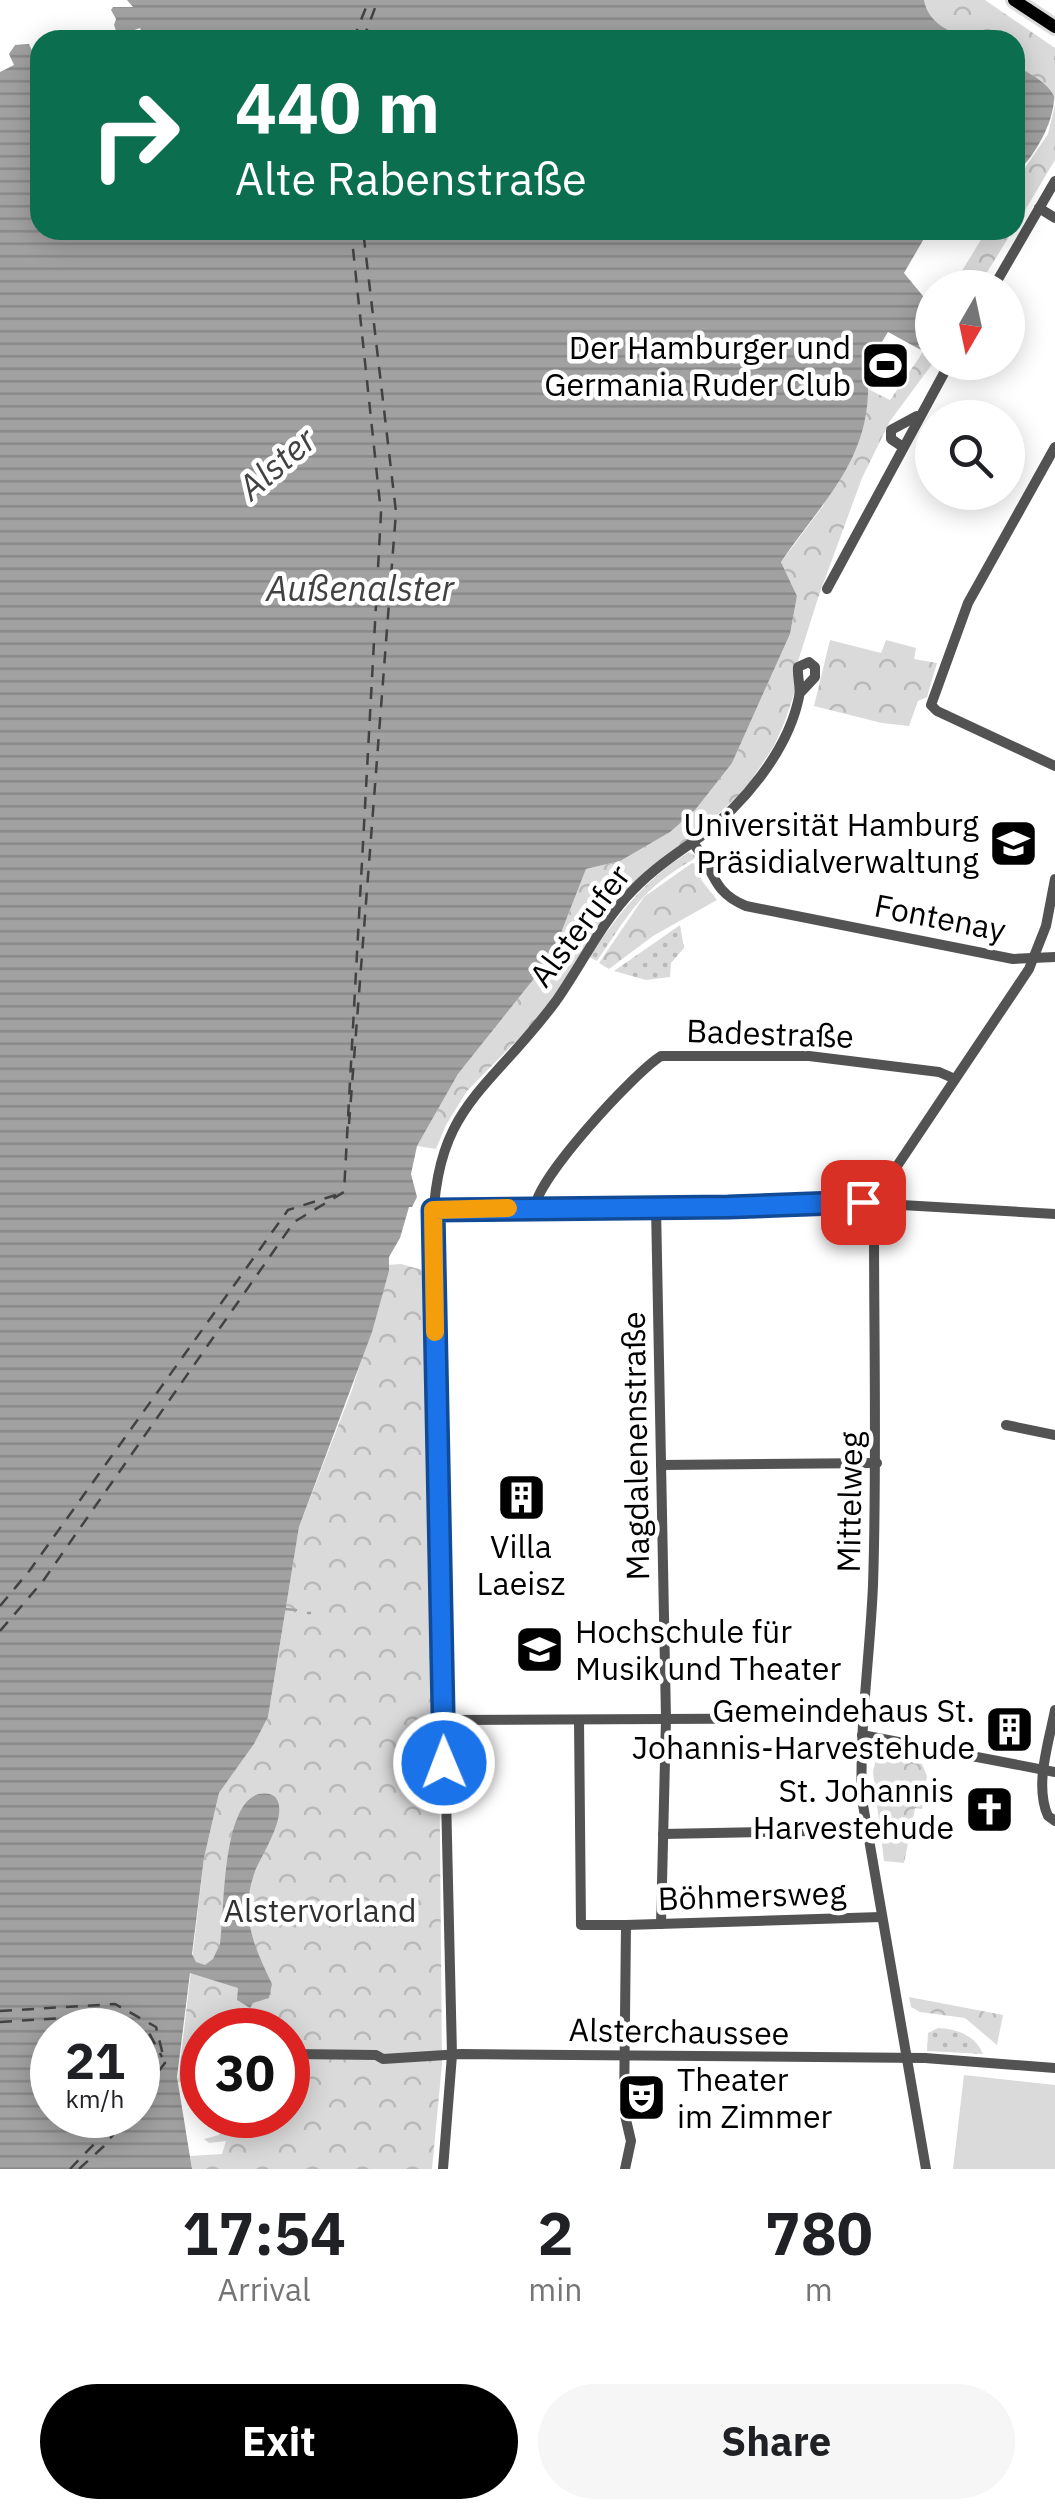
<!DOCTYPE html>
<meta charset="utf-8">
<style>
body{margin:0;font-family:"IBM Plex Sans",sans-serif;background:#f6f6f6;color:#202124;height:100vh;display:flex;flex-direction:column;font-size:38px;white-space:nowrap}
*{box-sizing:border-box;margin:0}
p{font-size:32px;color:#757577}
.icon{flex:none;width:55px;height:55px;fill:none;stroke:currentColor;stroke-width:2;stroke-linecap:round;stroke-linejoin:round}
.map{position:relative;height:2169px;overflow:hidden}
.drawer{display:flex;flex-direction:column;background:#fff;flex:1}
.drawer>*{flex:none}
.hud{position:absolute;left:30px;top:30px;width:995px;height:210px;border-radius:30px;box-shadow:0 5px 25px #0003;background:#0b6e4f;color:#fff;overflow:hidden}
.needle{width:65px;rotate:189deg}
.controls{position:absolute;left:915px;top:270px;display:grid;gap:20px}
.controls a{display:grid;place-items:center;width:110px;height:110px;border-radius:50%;background:#fff;box-shadow:0 5px 25px #0003;font-size:50px}
.speed{position:absolute;left:30px;top:2008px;display:flex;gap:20px;font-size:50px;font-weight:700;text-align:center}
.speed>*{display:grid;place-content:center;width:130px;height:130px;border-radius:50%;background:#fff;box-shadow:0 5px 25px #0003;line-height:1}
.speed small{font-size:25px;font-weight:400}
.speed .limit{border:15px solid #d22;background:#fff;color:#111}
.pin{position:absolute;display:grid;place-items:center;width:85px;height:85px;color:#fff;margin:-42px;border-radius:20px;box-shadow:0 5px 15px #0006}
.me{position:absolute;width:110px;margin:-55px;rotate:359deg;stroke-linejoin:round;filter:drop-shadow(0 0 8px #0008)}
.turn{display:flex;align-items:center;gap:35px;height:210px;padding:0 40px;font-size:45px}
.turn .icon{width:130px;height:130px;stroke-width:2.5}
.turn b{display:block;font-size:70px;line-height:85px}
.eta{display:flex;justify-content:space-evenly;align-items:center;height:170px;text-align:center}
.eta b{font-size:60px;font-weight:700;line-height:70px}
.cta{display:flex;gap:20px;margin-top:auto;padding:20px 40px}
.cta a{flex:1;height:115px;border-radius:60px;background:#000;color:#fff;font-size:40px;font-weight:700;line-height:115px;text-align:center}
.cta a+a{background:#f6f6f6;color:#202124}
.map>svg:first-child{display:block}
.grass{fill:url(#grass-dots)}
.forest{fill:url(#forest-crowns)}
.garden{fill:#dadada}
.water{fill:url(#water-rules);fill-rule:evenodd}
.lines{fill:none;stroke-linecap:round;stroke-linejoin:round}
.stream{stroke:#a1a1a1;stroke-width:2.5}
.ferry{stroke:#424242;stroke-width:2.5;stroke-dasharray:12 10;stroke-linecap:butt}
.major-casing{stroke:#dbdbdb;stroke-width:18}
.minor{stroke:#535353;stroke-width:10}
.major{stroke:#000;stroke-width:12}
.route-casing{stroke:#114b97;stroke-width:25}
.route{stroke:#1a73e8;stroke-width:18}
.slow{stroke:#f59e0b;stroke-width:18}
.labels{text-anchor:middle;stroke-width:9;stroke-linejoin:round;paint-order:stroke}
.poi-label{font-size:32px;fill:#000;stroke:#fff;text-anchor:end}
.street-label{font-size:32px;fill:#000;stroke:#fff}
.park-label{font-size:32px;fill:#313131;stroke:#fff}
.water-label{font-size:35px;font-style:italic;fill:#424242;stroke:#fff}
</style>
<div class="map">
<svg width="1055" height="2169" viewBox="0 0 1055 2169">
<defs>
<pattern id="grass-dots" width="8" height="8" patternUnits="userSpaceOnUse" patternTransform="scale(2.5)"><rect width="8" height="8" fill="#dadada"/><path d="M2 2h.1M6 6h.1" fill="none" stroke="#b9b9b9" stroke-width="1.8" stroke-linecap="round"/></pattern>
<pattern id="forest-crowns" width="20" height="18" patternUnits="userSpaceOnUse" patternTransform="scale(2.5)"><rect width="20" height="18" fill="#dadada"/><path d="M2 6a3 3 0 1 1 6 0M12 15a3 3 0 1 1 6 0" fill="none" stroke="#b9b9b9"/></pattern>
<pattern id="water-rules" width="6" height="5" patternUnits="userSpaceOnUse" patternTransform="scale(2.5)"><rect width="6" height="5" fill="#a1a1a1"/><path d="M0 2.5h6" fill="none" stroke="#898989"/></pattern>
</defs>
<rect width="100%" height="100%" fill="#fff"/>
<g class="grass">
<path d="M 689,852 L 697,857 C 639,891 633,909 597,961 L 589,957 C 618,915 645,879 689,852 Z"/>
<polygon points="680,925 684,948 671,963 670,977 646,980 614,971"/>
<path d="M 938,2028 C 957,2029 975,2035 983,2054 L 927,2051 L 928,2033 Z"/>
</g>
<g class="forest">
<path d="M 924,0 L 985,0 L 1055,48 L 1055,102 L 1053,94 L 1015,66 L 1015,40 C 981,40 933,42 924,0 Z"/>
<polygon points="1055,105 1055,160 1015,227 1015,183 1048,134"/>
<polygon points="987,230 1013,230 978,287 952,287"/>
<polygon points="932,326 933,363 890,421 862,478 818,598 794,674 794,694 785,721 774,746 746,788 708,824 643,876 530,1027 467,1091 446,1125 436,1149 417,1146 458,1074 552,956 586,869 620,861 732,763 790,634 797,596 781,562 823,506 868,389 890,400 921,355"/>
<polygon points="830,640 881,653 886,640 916,648 914,659 937,663 927,697 918,701 909,726 882,723 814,706"/>
<polygon points="692,863 697,864 702,881 717,900 653,936 609,969 599,963 644,897"/>
<polygon points="401,1264 426,1271 439,1724 442,2064 432,2169 192,2169 190,2156 222,2154 226,2141 209,2143 204,2139 219,2135 223,2127 221,2116 288,2115 288,2030 202,2030 202,2086 178,2082 204,1858 219,1793 254,1744 268,1717 299,1527 352,1390 389,1271 387,1265"/>
<polygon points="888,1755 922,1764 927,1776 922,1809 915,1808 904,1863 884,1861 873,1772 876,1759"/>
<polygon points="909,1997 1003,2015 997,2045 965,2018 920,2012 911,2007"/>
</g>
<polygon class="garden" points="964,2075 1055,2085 1055,2169 953,2169"/>
<g class="water">
<path d="M 127,0 L 924,0 C 929,24 947,29 967,40 L 145,40 L 140,28 L 118,36 L 114,25 L 116,19 L 111,10 L 113,7 L 133,7 Z"/>
<path d="M 29,44 L 34,55 L 40,53 L 40,230 L 929,230 L 904,273 L 927,301 L 927,308 L 932,314 L 931,334 L 921,350 L 888,332 L 862,375 L 868,380 C 871,460 822,501 781,562 L 797,596 L 790,634 L 732,763 L 695,810 L 670,832 L 620,861 L 586,869 L 552,956 L 458,1074 L 417,1146 L 411,1174 L 417,1197 L 412,1207 L 409,1207 L 400,1238 L 389,1257 L 389,1271 L 372,1332 L 299,1527 L 268,1717 L 254,1744 L 219,1793 L 204,1858 L 192,1954 L 196,1962 L 205,1965 L 213,1959 L 220,1944 C 225,1912 221,1804 259,1794 C 264,1793 270,1793 274,1796 C 292,1812 259,1858 254,1874 C 240,1915 254,1947 272,1984 L 269,1998 L 253,2003 L 250,2008 L 237,2000 L 238,1988 L 190,1973 L 177,2077 L 192,2169 L 0,2169 L 0,72 L 14,65 L 9,54 L 15,45 ZM 138,2030 L 138,2115 L 52,2115 L 52,2030 Z"/>
<path d="M 1015,66 C 1028,72 1047,82 1054,96 C 1055,121 1033,160 1015,173 Z"/>
</g>
<g class="lines">
<g class="stream">
<polyline points="285,1609 296,1610"/>
<polyline points="308,1613 310,1613"/>
</g>
<g class="ferry">
<polyline points="353,40 369,0"/>
<polyline points="363,40 378,0"/>
<polyline points="349,1124 396,512 363,230"/>
<polyline points="0,1606 30,1570 288,1210 339,1194"/>
<polyline points="0,1631 43,1581 294,1222 344,1192 381,513 351,230"/>
<polyline points="0,2011 115,2004 156,2027 165,2063 138,2097"/>
<polyline points="0,2022 111,2015 149,2033 162,2057"/>
<polyline points="138,2104 159,2073"/>
<polyline points="70,2169 122,2115"/>
<polyline points="79,2169 104,2146 129,2115"/>
</g>
<defs>
<polyline id="major" points="1014,0 1055,27"/>
</defs>
<use href="#major" class="major-casing"/>
<g class="minor">
<polyline points="1039,208 1055,218"/>
<polyline points="993,288 1055,181"/>
<polyline points="903,447 891,439 891,430 917,416"/>
<polyline points="1055,447 968,603 931,705 937,711 1055,766"/>
<polyline points="827,589 950,362"/>
<path d="M 692,842 C 715,867 709,891 746,906 L 1013,959 L 1055,957"/>
<polyline points="656,1207 666,1719 661,1924"/>
<path d="M 535,1208 C 536,1179 634,1073 661,1056 L 809,1056 L 939,1072 L 955,1079"/>
<polyline points="433,1210 728,1207 850,1202 1055,1214"/>
<polyline points="1006,1425 1055,1435"/>
<polyline points="661,1465 877,1463"/>
<path d="M 1055,1710 C 1049,1742 1034,1785 1048,1816 L 1055,1821"/>
<polyline points="443,1720 862,1718"/>
<polyline points="579,1720 581,1925 626,1925 624,2111 631,2141 625,2169"/>
<polyline points="862,1735 1055,1772"/>
<polyline points="663,1834 865,1830"/>
<polyline points="626,1925 881,1917"/>
<polyline points="293,2054 376,2055 383,2059 461,2054 925,2058 1055,2068"/>
<path d="M 443,2169 L 452,2055 L 433,1234 C 433,1106 489,1092 556,1001 C 582,964 602,921 634,889 C 653,869 677,853 700,837 C 743,805 788,751 799,697 C 801,687 797,676 798,667 L 809,662 L 815,667 L 815,677 L 800,693"/>
<path d="M 926,2169 L 862,1799 C 859,1727 870,1657 873,1585 C 877,1466 874,1347 874,1227 L 879,1203 L 889,1178 L 1029,969 L 1046,926 L 1055,879"/>
</g>
<use href="#major" class="major"/>
</g>
<g class="lines">
<defs>
<polyline id="route" points="444,1763 433,1210 728,1207 863,1202"/>
</defs>
<use href="#route" class="route-casing"/>
<use href="#route" class="route"/>
<polyline class="slow" points="435,1332 433,1210 508,1208"/>
</g>
<defs>
<symbol id="stadium-square" viewBox="-11 -11 22 22"><rect x="-9" y="-9" width="18" height="18" rx="4" fill="#000" stroke="#fff"/><path d="M0-5a6.5 5 0 1 0 0 10a6.5 5 0 1 0 0-10ZM-3.5-1.8h7v3.6h-7Z" fill="#fff"/></symbol>
<symbol id="university-square" viewBox="-11 -11 22 22"><rect x="-9" y="-9" width="18" height="18" rx="4" fill="#000" stroke="#fff"/><path d="M0-5L7-2L0 1L-7-2ZM-4 1L0 2.5L4 1V4Q0 6-4 4Z" fill="#fff"/></symbol>
<symbol id="building-square" viewBox="-11 -11 22 22"><rect x="-9" y="-9" width="18" height="18" rx="4" fill="#000" stroke="#fff"/><path d="M-4-6H4V6H1V3H-1V6H-4ZM-2.5-4.3h1.7v1.8h-1.7ZM.8-4.3h1.7v1.8H.8ZM-2.5-1h1.7V.8h-1.7ZM.8-1h1.7V.8H.8Z" fill="#fff"/></symbol>
<symbol id="church-square" viewBox="-11 -11 22 22"><rect x="-9" y="-9" width="18" height="18" rx="4" fill="#000" stroke="#fff"/><path d="M-1.2-6h2.4v3.5h3.3v2.4h-3.3V6h-2.4V-.1h-3.3v-2.4h3.3Z" fill="#fff"/></symbol>
<symbol id="theatre-square" viewBox="-11 -11 22 22"><rect x="-9" y="-9" width="18" height="18" rx="4" fill="#000" stroke="#fff"/><path d="M-5-5.5Q0-4 5-5.5V0Q5 5 0 6Q-5 5-5 0ZM-3.3-2.5H-1v1.5H-3.3ZM1-2.5H3.3v1.5H1ZM-2.8 1Q0 5.5 2.8 1Z" fill="#fff"/></symbol>
</defs>
<g fill-rule="evenodd">
<use href="#stadium-square" x="858" y="338" width="55" height="55"/>
<use href="#university-square" x="986" y="816" width="55" height="55"/>
<use href="#building-square" x="494" y="1470" width="55" height="55"/>
<use href="#university-square" x="512" y="1622" width="55" height="55"/>
<use href="#building-square" x="982" y="1702" width="55" height="55"/>
<use href="#church-square" x="962" y="1782" width="55" height="55"/>
<use href="#theatre-square" x="614" y="2070" width="55" height="55"/>
</g>
<g class="labels">
<g class="poi-label">
<text x="851" y="359">Der Hamburger und<tspan x="851" dy="37">Germania Ruder Club</tspan></text>
<text x="979" y="836">Universität Hamburg<tspan x="979" dy="37">Präsidialverwaltung</tspan></text>
<text x="521" y="1558" text-anchor="middle">Villa<tspan x="521" dy="37">Laeisz</tspan></text>
<text x="575" y="1643" text-anchor="start">Hochschule für<tspan x="575" dy="37">Musik und Theater</tspan></text>
<text x="975" y="1722">Gemeindehaus St.<tspan x="975" dy="37">Johannis-Harvestehude</tspan></text>
<text x="954" y="1802">St. Johannis<tspan x="954" dy="37">Harvestehude</tspan></text>
<text x="677" y="2091" text-anchor="start">Theater<tspan x="677" dy="37">im Zimmer</tspan></text>
</g>
<g class="street-label">
<text transform="translate(940 918) rotate(11)" y="11">Fontenay</text>
<text transform="translate(580 926) rotate(-53)" y="11">Alsterufer</text>
<text transform="translate(770 1034) rotate(2)" y="11">Badestraße</text>
<text transform="translate(636 1446) rotate(-91)" y="11">Magdalenenstraße</text>
<text transform="translate(850 1502) rotate(-89)" y="11">Mittelweg</text>
<text transform="translate(752 1896) rotate(-2)" y="11">Böhmersweg</text>
<text transform="translate(679 2032) rotate(1)" y="11">Alsterchaussee</text>
</g>
<g class="park-label">
<text x="320" y="1922">Alstervorland</text>
</g>
<g class="water-label">
<text transform="translate(277 464) rotate(-41)" y="12">Alster</text>
<text x="360" y="601">Außenalster</text>
</g>
</g>
</svg>
<div class="controls">
<a><svg class="needle" viewBox="-14 -14 28 28"><path d="M0-13l5 13h-10z" fill="#e53935"/><path d="M0 13l5-13h-10z" fill="#757577"/></svg></a>
<a><svg class="icon" aria-label="search" viewBox="0 0 24 24"><circle cx="10" cy="10" r="6"/><path d="M15 15l6 6"/></svg></a>
</div>
<div class="speed"><div>21<small>km/h</small></div><div class="limit">30</div></div>
<div class="pin" style="left:863px;top:1202px;background:#d93025"><svg class="icon" aria-label="arrive" viewBox="0 0 24 24"><path d="M6 21V4h12l-3 4 3 4H6"/></svg></div>
<svg class="me" style="left:444px;top:1763px" viewBox="-20 -20 40 40"><circle r="17" fill="#1a73e8" stroke="#fff" stroke-width="3"/><path d="M0-11L8 9 0 5-8 9z" fill="#fff"/></svg>
<div class="hud">
<div class="turn"><svg class="icon" aria-label="right" viewBox="0 0 24 24"><path d="M7 20v-9h11M14 6l5 5-5 5"/></svg><div><b>440 m</b>Alte Rabenstraße</div></div>
</div>
</div>
<section class="drawer">
<div class="eta">
<div><b>17:54</b><p>Arrival</p></div>
<div><b>2</b><p>min</p></div>
<div><b>780</b><p>m</p></div>
</div>
<div class="cta"><a>Exit</a><a>Share</a></div>
</section>
